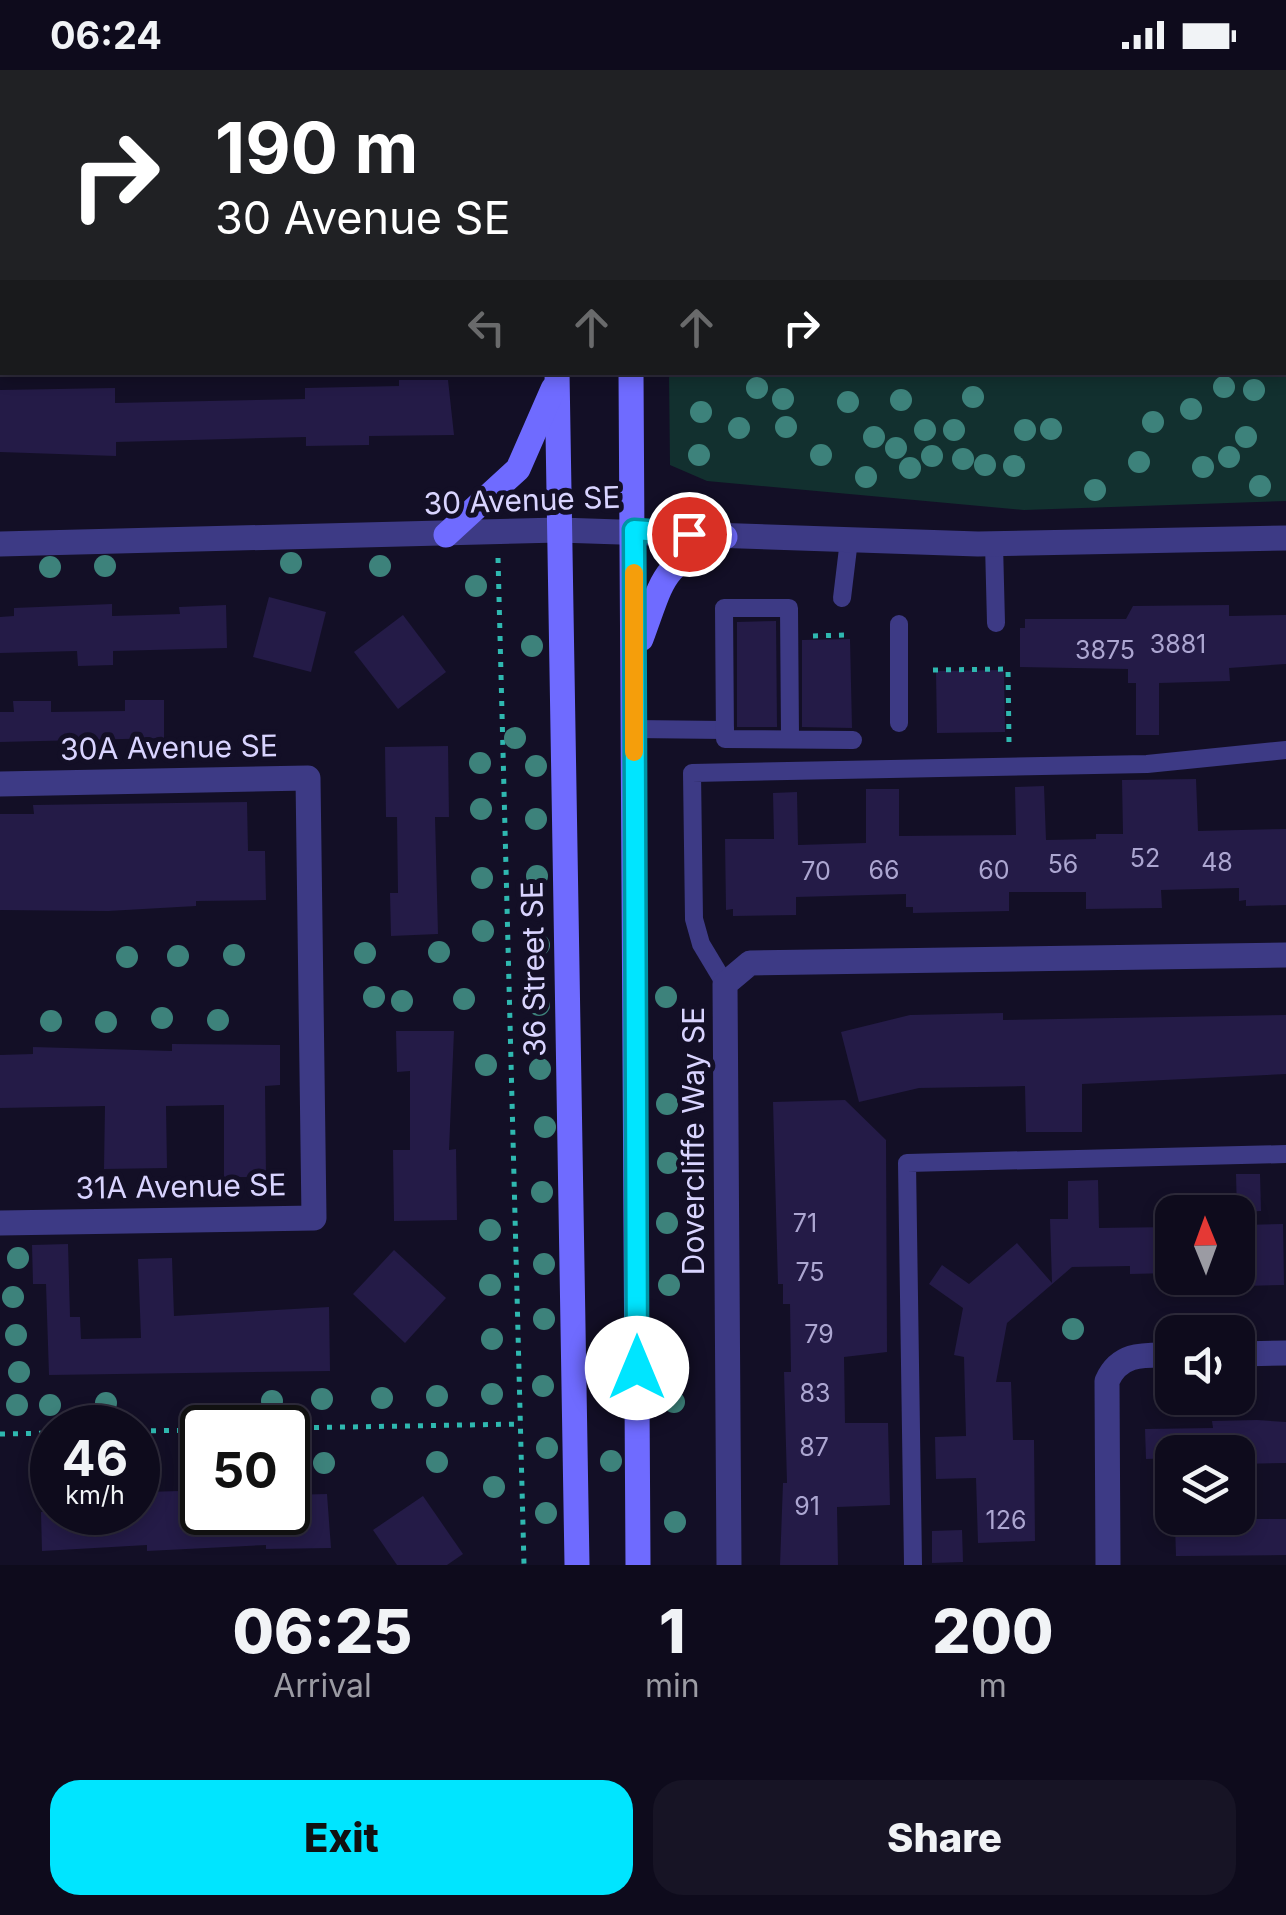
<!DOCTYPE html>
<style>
body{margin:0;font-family:Inter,sans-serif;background:#171425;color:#f1f3f6;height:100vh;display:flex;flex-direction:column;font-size:38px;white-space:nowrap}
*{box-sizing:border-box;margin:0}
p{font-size:32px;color:#9b9ba3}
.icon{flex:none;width:55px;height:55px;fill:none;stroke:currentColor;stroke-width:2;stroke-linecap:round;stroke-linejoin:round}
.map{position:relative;height:1495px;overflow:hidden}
.drawer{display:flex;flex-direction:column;background:#0e0b1c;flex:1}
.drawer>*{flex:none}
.guide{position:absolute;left:0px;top:0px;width:1288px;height:305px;box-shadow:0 5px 15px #0003,0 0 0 2px #2e2b3b;background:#202124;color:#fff;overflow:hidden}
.needle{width:65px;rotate:359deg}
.controls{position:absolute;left:1155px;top:1125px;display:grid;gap:20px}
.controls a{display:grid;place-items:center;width:100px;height:100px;border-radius:20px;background:#0e0b1c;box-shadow:0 5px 15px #0003,0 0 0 2px #2e2b3b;font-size:50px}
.speed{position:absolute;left:30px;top:1335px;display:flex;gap:20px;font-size:50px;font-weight:700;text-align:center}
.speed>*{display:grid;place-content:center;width:130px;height:130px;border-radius:50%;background:#0e0b1c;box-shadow:0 5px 15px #0003,0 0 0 2px #2e2b3b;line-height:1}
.speed small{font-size:25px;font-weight:400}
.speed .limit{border:5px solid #111;border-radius:15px;background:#fff;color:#111}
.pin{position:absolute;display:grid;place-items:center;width:85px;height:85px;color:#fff;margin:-42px;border:5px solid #fff;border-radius:50%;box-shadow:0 2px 10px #0007}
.me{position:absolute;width:110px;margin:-55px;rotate:0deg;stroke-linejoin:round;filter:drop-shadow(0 0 8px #0008)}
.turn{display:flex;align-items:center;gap:35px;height:210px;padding:0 50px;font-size:45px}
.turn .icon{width:130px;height:130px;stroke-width:2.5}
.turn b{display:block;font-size:70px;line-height:85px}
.lanes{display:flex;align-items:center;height:95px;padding:0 50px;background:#0003;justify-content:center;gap:50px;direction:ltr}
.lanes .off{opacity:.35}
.eta{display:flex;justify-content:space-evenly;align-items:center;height:170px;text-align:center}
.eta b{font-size:60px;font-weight:800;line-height:70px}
.cta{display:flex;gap:20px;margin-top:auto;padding:20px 50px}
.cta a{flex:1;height:115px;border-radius:30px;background:#00e5ff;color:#111;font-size:40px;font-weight:800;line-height:115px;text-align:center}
.cta a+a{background:#171425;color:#f1f3f6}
.status{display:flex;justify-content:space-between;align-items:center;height:70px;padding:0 50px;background:#0e0b1c;direction:ltr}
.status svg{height:28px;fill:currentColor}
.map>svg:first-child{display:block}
.green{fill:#12302f}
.building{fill:#241b47}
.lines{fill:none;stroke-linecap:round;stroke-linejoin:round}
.path{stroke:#2fb8b0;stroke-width:5;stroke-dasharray:5 8;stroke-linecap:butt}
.service{stroke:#3d3a85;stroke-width:18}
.minor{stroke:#3d3a85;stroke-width:25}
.secondary{stroke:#6f6bff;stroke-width:25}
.tree{fill:#3d827b}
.route-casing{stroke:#0095a6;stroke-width:25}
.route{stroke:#00e5ff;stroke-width:18}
.slow{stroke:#f59e0b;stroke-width:18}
.labels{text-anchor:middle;stroke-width:10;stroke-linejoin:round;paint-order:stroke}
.number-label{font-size:25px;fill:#aca6d1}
.street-label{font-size:30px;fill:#d9d4ff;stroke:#130f26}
</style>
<div class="status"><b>06:24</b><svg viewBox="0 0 49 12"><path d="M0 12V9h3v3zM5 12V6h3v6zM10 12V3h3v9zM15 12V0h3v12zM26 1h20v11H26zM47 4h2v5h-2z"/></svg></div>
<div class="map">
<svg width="1286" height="1495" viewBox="0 0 1286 1495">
<rect width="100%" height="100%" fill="#130f26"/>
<polygon class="green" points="663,0 1286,0 1286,431 1024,440 707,411 670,395 669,303 1285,302 1285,2"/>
<g class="building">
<polygon points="399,310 448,310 454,365 369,366 369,375 306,376 306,367 116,372 116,386 0,382 0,320 115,318 115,333 305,329 305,318 399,316"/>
<polygon points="269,527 326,542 311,602 253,587"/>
<polygon points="112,534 112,546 180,544 179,537 226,535 227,578 113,581 113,595 78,596 77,581 0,583 0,547 14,546 14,538"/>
<polygon points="1229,535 1229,546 1286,545 1286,594 1229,598 1230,611 1159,613 1159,665 1136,665 1136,613 1128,613 1128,599 1020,597 1020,558 1025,558 1025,549 1126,549 1133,536"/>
<polygon points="403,545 446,602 398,639 354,582"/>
<polygon points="776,551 777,657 737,657 737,552"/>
<polygon points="850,569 852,658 802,657 802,570"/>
<polygon points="1004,600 1005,662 937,663 936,601"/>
<polygon points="125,630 164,630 164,668 0,672 0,642 14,642 13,631 51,631 51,642 125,641"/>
<polygon points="448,676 449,747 435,747 438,864 391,866 390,823 398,823 397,747 386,747 385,677"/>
<polygon points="1196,709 1198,761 1286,759 1286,835 1246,836 1246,830 1239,831 1239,818 1161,820 1162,838 1086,839 1086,822 1009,822 1009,841 913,843 913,837 906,837 906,824 796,827 796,845 733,846 733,839 726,840 725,769 774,769 773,723 797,722 798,775 866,773 866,719 899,719 899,766 1016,765 1015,717 1044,716 1046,770 1096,769 1096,764 1123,764 1122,710"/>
<polygon points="247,732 248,781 265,781 266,830 196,831 196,836 108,841 0,840 0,744 34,744 33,735"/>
<polygon points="1003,943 1003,950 1286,945 1286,1004 1082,1014 1082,1062 1026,1062 1025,1016 919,1018 859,1032 841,962 910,945"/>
<polygon points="396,961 454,961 449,1080 456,1079 457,1150 394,1151 393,1080 410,1080 410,1001 397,1002"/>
<polygon points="172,974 280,975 280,1015 265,1016 266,1107 224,1107 224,1035 166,1036 167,1098 104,1099 105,1036 0,1038 0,985 33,984 33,977 172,981"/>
<polygon points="845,1030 886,1070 887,1282 844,1287 845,1353 888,1353 890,1435 837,1437 838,1495 780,1495 783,1413 787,1413 784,1302 791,1302 790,1234 783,1234 783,1214 778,1214 773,1032"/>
<polygon points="1236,1104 1260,1104 1261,1141 1237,1142"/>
<polygon points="1098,1110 1099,1158 1172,1157 1172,1203 1130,1204 1130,1196 1072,1197 1007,1253 996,1312 1011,1312 1013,1370 1034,1370 1035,1471 978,1473 976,1408 936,1409 935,1367 966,1366 964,1287 954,1285 963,1238 929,1214 942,1195 969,1214 1017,1173 1052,1213 1050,1149 1068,1149 1068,1111"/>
<polygon points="1283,1154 1284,1215 1244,1216 1243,1155"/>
<polygon points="68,1174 70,1247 80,1247 81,1269 141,1268 138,1189 172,1188 174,1246 329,1237 330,1301 49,1305 46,1214 33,1214 32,1175"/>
<polygon points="394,1180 446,1228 405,1273 353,1224"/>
<polygon points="1257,1350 1286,1352 1286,1393 1238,1394 1238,1382 1172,1382 1172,1388 1146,1389 1145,1359 1213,1358 1212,1351"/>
<polygon points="179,1421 180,1427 202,1426 202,1442 288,1442 288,1425 327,1424 331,1478 266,1479 266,1475 147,1481 147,1475 42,1481 41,1442 146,1442 146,1422"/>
<polygon points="423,1426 463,1484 447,1495 397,1495 373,1460"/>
<polygon points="1224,1449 1286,1449 1286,1485 1176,1486 1175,1455 1224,1454"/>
<polygon points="962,1460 963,1492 932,1493 932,1461"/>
</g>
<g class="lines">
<g class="path">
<polyline points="498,488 524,1495"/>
<polyline points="813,566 846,565"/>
<polyline points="933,600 1008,599 1009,673"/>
<polyline points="288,1358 522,1354"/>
<polyline points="138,1361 202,1360"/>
<polyline points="0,1364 52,1363"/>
</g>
<g class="service">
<polyline points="994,474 996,553"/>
<polyline points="842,528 849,470"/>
<polyline points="899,554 899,653"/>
<polyline points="634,659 725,660"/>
<polyline points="790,667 789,538 724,538 725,669 853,670"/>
<polyline points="725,914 701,874 694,849 692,703 1147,694 1286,680"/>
<polyline points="913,1495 907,1093 1286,1084"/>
</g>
<g class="minor">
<polyline points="479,0 479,2"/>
<polyline points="0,237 2,237"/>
<polyline points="0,474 559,460 978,474 1286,468"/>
<polyline points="0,714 308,708 314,1148 0,1153"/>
<polyline points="1238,1284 1286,1283"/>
<polyline points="729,1495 725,914 750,893 1286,885"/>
<path d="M 1108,1495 L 1107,1311 C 1120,1282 1145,1285 1172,1285"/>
</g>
<g class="secondary">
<polyline points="554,0 554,2"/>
<polyline points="624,0 624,2"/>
<polyline points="557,302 577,1495"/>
<polyline points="631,302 638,1495"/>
<polyline points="446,465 518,399 553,319"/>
<path d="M 641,569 C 665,504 660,497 725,467"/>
</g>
</g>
<g class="tree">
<circle cx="1224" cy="317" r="11"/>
<circle cx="757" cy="318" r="11"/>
<circle cx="1254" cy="320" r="11"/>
<circle cx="973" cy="327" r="11"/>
<circle cx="783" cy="329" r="11"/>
<circle cx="901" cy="330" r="11"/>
<circle cx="848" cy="332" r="11"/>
<circle cx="1191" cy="339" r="11"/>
<circle cx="701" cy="342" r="11"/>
<circle cx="1153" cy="352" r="11"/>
<circle cx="786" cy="357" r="11"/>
<circle cx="739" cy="358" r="11"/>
<circle cx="1051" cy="359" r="11"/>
<circle cx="925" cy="360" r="11"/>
<circle cx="954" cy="360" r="11"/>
<circle cx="1025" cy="360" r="11"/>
<circle cx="874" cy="367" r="11"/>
<circle cx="1246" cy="367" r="11"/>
<circle cx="896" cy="378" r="11"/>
<circle cx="699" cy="385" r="11"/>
<circle cx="821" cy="385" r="11"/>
<circle cx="932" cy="386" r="11"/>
<circle cx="1229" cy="387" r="11"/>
<circle cx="963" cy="389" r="11"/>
<circle cx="1139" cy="392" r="11"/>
<circle cx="985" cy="395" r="11"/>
<circle cx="1014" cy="396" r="11"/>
<circle cx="1203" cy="397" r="11"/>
<circle cx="910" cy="398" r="11"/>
<circle cx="866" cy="407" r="11"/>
<circle cx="1260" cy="416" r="11"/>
<circle cx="1095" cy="420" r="11"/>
<circle cx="291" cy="493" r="11"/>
<circle cx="105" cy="496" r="11"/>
<circle cx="380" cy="496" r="11"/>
<circle cx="50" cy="497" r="11"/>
<circle cx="476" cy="516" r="11"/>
<circle cx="532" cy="576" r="11"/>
<circle cx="515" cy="668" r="11"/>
<circle cx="480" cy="693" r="11"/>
<circle cx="536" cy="696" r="11"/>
<circle cx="481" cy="739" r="11"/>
<circle cx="536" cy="749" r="11"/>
<circle cx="537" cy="806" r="11"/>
<circle cx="482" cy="808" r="11"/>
<circle cx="483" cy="861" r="11"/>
<circle cx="539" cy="875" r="11"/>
<circle cx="439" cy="882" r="11"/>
<circle cx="365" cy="883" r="11"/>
<circle cx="234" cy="885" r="11"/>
<circle cx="178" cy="886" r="11"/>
<circle cx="127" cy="887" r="11"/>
<circle cx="374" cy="927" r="11"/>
<circle cx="666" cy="927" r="11"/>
<circle cx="464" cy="929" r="11"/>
<circle cx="402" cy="931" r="11"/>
<circle cx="539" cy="935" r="11"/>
<circle cx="162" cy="948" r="11"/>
<circle cx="218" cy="950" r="11"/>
<circle cx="51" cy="951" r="11"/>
<circle cx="106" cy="952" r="11"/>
<circle cx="486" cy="995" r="11"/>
<circle cx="540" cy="999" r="11"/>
<circle cx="667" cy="1034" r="11"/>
<circle cx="545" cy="1057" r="11"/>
<circle cx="668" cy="1093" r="11"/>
<circle cx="542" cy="1122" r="11"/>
<circle cx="667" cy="1153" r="11"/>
<circle cx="490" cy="1160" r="11"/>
<circle cx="18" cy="1188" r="11"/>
<circle cx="544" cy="1194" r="11"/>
<circle cx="490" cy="1215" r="11"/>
<circle cx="669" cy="1215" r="11"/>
<circle cx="13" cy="1227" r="11"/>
<circle cx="544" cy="1249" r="11"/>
<circle cx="1073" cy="1259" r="11"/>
<circle cx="16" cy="1265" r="11"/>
<circle cx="492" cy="1269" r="11"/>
<circle cx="19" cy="1302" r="11"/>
<circle cx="543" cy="1316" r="11"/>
<circle cx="492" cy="1324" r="11"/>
<circle cx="437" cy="1326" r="11"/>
<circle cx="382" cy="1328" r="11"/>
<circle cx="322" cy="1329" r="11"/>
<circle cx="272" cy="1331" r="11"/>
<circle cx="674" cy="1332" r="11"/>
<circle cx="106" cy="1333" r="11"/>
<circle cx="17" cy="1335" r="11"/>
<circle cx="50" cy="1335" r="11"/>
<circle cx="547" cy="1378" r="11"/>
<circle cx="611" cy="1391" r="11"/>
<circle cx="437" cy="1392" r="11"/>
<circle cx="324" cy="1393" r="11"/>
<circle cx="494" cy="1417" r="11"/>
<circle cx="546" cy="1443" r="11"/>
<circle cx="675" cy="1452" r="11"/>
</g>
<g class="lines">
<defs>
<polyline id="route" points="637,1298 634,460 689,464"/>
</defs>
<use href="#route" class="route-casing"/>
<use href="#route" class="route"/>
<polyline class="slow" points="634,503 634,682"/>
</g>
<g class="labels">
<g class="number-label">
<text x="1178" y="583">3881</text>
<text x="1105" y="589">3875</text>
<text x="1145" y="797">52</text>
<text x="1217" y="801">48</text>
<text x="1063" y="803">56</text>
<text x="884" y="809">66</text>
<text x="994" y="809">60</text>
<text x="816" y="810">70</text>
<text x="805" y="1162">71</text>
<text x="810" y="1211">75</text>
<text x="819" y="1273">79</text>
<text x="815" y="1332">83</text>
<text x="814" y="1386">87</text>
<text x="807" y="1445">91</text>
<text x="1006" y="1459">126</text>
</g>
<g class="street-label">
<text transform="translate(522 431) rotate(-2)" y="10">30 Avenue SE</text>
<text transform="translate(169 678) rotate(-1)" y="10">30A Avenue SE</text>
<text transform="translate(534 899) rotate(-91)" y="10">36 Street SE</text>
<text transform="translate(694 1071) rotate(-90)" y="10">Dovercliffe Way SE</text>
<text transform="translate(181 1117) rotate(-1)" y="10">31A Avenue SE</text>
</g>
</g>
</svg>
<div class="controls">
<a><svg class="needle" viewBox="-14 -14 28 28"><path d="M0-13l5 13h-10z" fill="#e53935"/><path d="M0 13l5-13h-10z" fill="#9b9ba3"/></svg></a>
<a><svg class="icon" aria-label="sound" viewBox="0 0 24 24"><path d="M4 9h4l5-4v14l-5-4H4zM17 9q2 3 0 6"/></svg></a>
<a><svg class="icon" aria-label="layers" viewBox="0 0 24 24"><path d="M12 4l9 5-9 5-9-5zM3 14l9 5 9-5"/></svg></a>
</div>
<div class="speed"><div>46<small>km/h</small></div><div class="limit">50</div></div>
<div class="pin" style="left:689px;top:464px;background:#d93025"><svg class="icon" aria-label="arrive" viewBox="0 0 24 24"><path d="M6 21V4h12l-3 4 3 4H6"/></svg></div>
<svg class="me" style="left:637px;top:1298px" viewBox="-20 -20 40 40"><circle r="19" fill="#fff"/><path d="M0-13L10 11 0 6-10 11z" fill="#00e5ff"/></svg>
<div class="guide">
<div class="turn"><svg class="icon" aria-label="right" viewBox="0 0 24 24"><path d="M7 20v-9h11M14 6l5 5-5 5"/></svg><div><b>190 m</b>30 Avenue SE</div></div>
<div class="lanes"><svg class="icon off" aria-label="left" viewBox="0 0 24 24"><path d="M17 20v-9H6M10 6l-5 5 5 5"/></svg><svg class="icon off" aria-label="ahead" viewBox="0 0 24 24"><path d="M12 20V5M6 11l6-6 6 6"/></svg><svg class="icon off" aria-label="ahead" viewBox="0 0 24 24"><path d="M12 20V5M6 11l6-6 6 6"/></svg><svg class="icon" aria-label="right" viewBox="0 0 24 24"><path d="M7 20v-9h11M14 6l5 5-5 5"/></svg></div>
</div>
</div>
<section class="drawer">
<div class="eta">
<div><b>06:25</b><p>Arrival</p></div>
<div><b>1</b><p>min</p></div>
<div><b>200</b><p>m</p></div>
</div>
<div class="cta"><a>Exit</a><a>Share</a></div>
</section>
